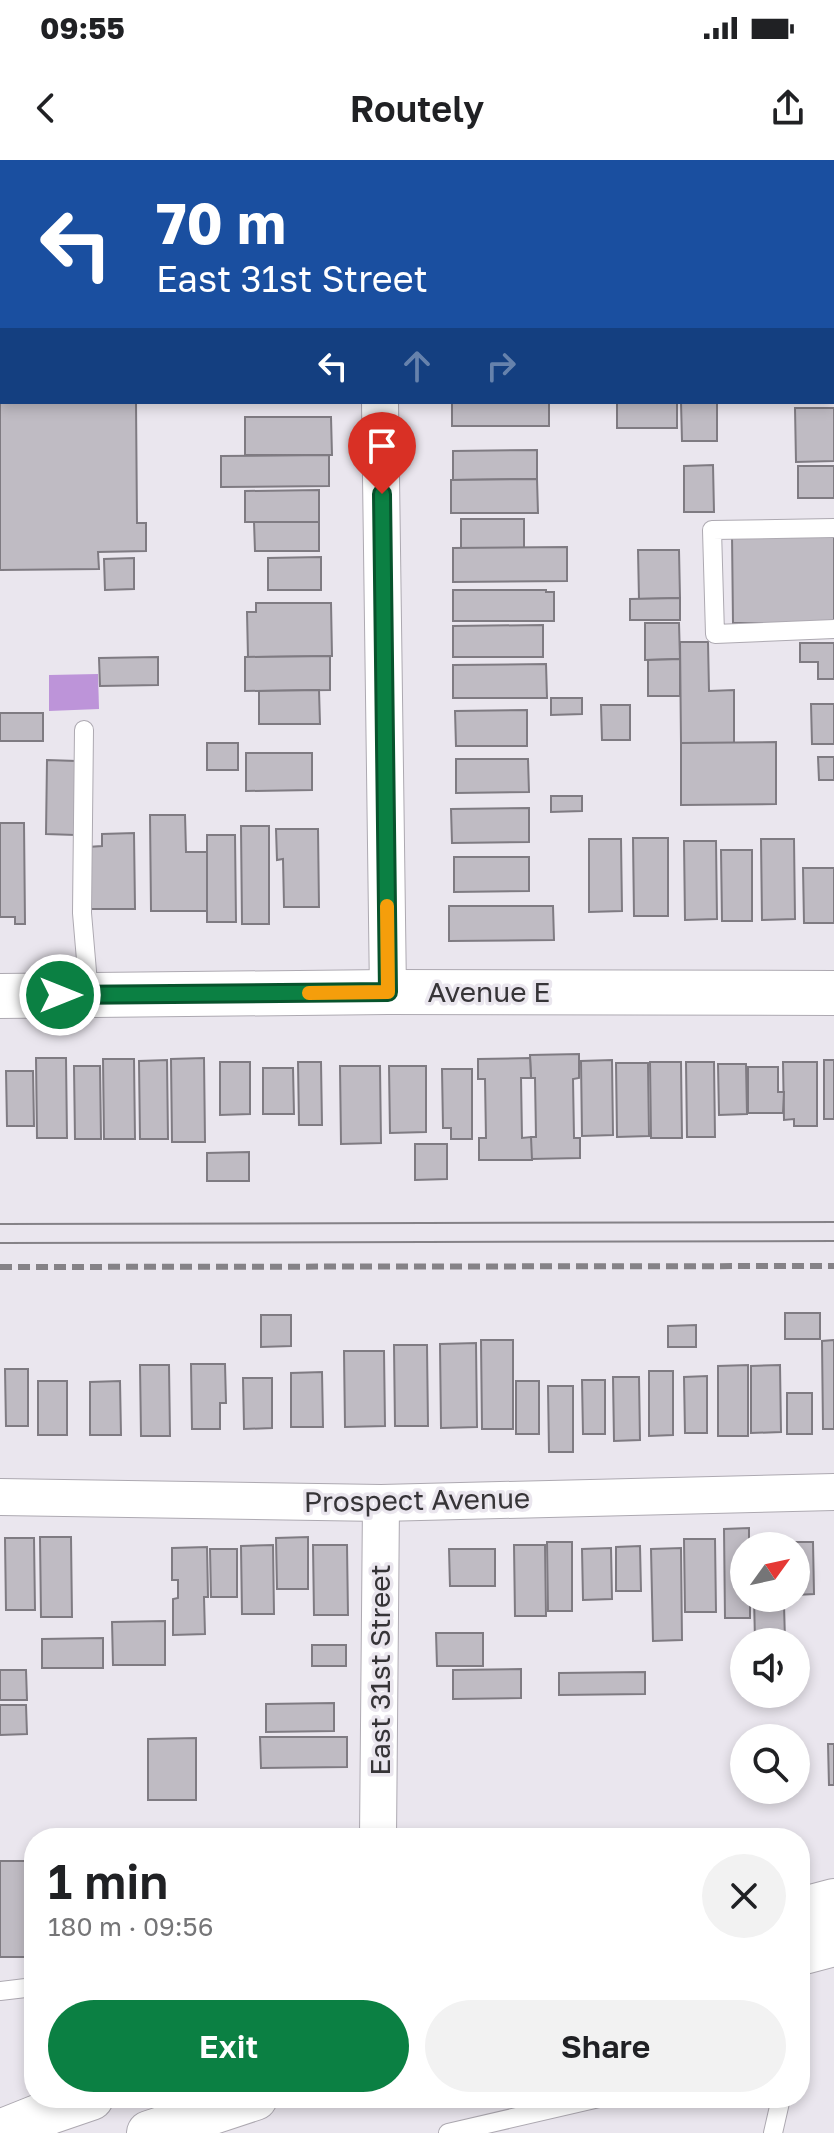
<!DOCTYPE html>
<meta charset="utf-8">
<style>
body{margin:0;font-family:"Golos Text",sans-serif;background:#f2f2f2;color:#202124;height:100vh;display:flex;flex-direction:column;font-size:30px;white-space:nowrap}
*{box-sizing:border-box;margin:0}
p{font-size:26px;color:#757577}
.icon{flex:none;width:44px;height:44px;fill:none;stroke:currentColor;stroke-width:2;stroke-linecap:round;stroke-linejoin:round}
.map{position:relative;flex:1;overflow:hidden}
.sheet{position:absolute;left:24px;top:1668px;width:786px;height:280px;display:flex;flex-direction:column;background:#fff;border-radius:32px;box-shadow:0 4px 12px #0003}
.sheet>*{flex:none}
.top-card{position:absolute;left:0px;top:0px;width:834px;height:244px;box-shadow:0 4px 12px #0003;background:#1a4fa0;color:#fff;overflow:hidden}
.needle{width:52px;rotate:57deg}
.controls{position:absolute;left:730px;top:1372px;display:grid;gap:16px}
.controls a{display:grid;place-items:center;width:80px;height:80px;border-radius:50%;background:#fff;box-shadow:0 4px 12px #0003;font-size:40px}
.pin{position:absolute;display:grid;place-items:center;width:68px;height:68px;color:#fff;margin:-82px -34px;border-radius:50% 50% 50% 0;rotate:-45deg;box-shadow:0 0 8px #0007}
.pin .icon{rotate:45deg}
.me{position:absolute;width:88px;margin:-44px;rotate:90deg;stroke-linejoin:round;filter:drop-shadow(0 0 6px #0008)}
.turn{display:flex;align-items:center;gap:28px;height:168px;padding:0 24px;font-size:36px}
.turn .icon{width:104px;height:104px;stroke-width:2.5}
.turn b{display:block;font-size:56px;line-height:68px}
.lanes{display:flex;align-items:center;height:76px;padding:0 24px;background:#0003;justify-content:center;gap:40px;direction:ltr}
.lanes .off{opacity:.35}
.round{display:grid;place-items:center;flex:none;width:84px;height:84px;border-radius:42px;background:#f2f2f2}
.overview{display:flex;align-items:center;justify-content:space-between;height:136px;padding:0 24px}
h1{font-size:48px;font-weight:600;line-height:60px}
.action{display:flex;gap:16px;margin-top:auto;padding:16px 24px}
.action a{flex:1;height:92px;border-radius:48px;background:#0b8043;color:#fff;font-size:32px;font-weight:600;line-height:92px;text-align:center}
.action a+a{background:#f2f2f2;color:#202124}
.status{display:flex;justify-content:space-between;align-items:center;height:56px;padding:0 40px;background:#fff;direction:ltr}
.status svg{height:22px;fill:currentColor}
header{display:flex;justify-content:space-between;align-items:center;height:104px;padding:0 24px;background:#fff;font-size:36px;font-weight:600}
.map>svg:first-child{display:block}
.forest{fill:#bd94d9}
.building{fill:#bfbbc3;stroke:#7f7b82;stroke-width:2}
.lines{fill:none;stroke-linecap:round;stroke-linejoin:round}
.service-casing{stroke:#ada9b1;stroke-width:20}
.minor-casing{stroke:#ada9b1;stroke-width:38}
.secondary-casing{stroke:#ada9b1;stroke-width:46}
.trunk-casing{stroke:#ada9b1;stroke-width:46}
.service{stroke:#fff;stroke-width:18}
.minor{stroke:#fff;stroke-width:36}
.secondary{stroke:#fff;stroke-width:44}
.trunk{stroke:#fff;stroke-width:44}
.tram{stroke:#858287;stroke-width:2}
.rail{stroke:#858287;stroke-width:6;stroke-dasharray:12 6;stroke-linecap:butt}
.route-casing{stroke:#07532c;stroke-width:20}
.route{stroke:#0b8043;stroke-width:14}
.slow{stroke:#f59e0b;stroke-width:14}
.labels{text-anchor:middle;stroke-width:7;stroke-linejoin:round;paint-order:stroke}
.street-label{font-size:28px;fill:#363437;stroke:#eae6ee}
</style>
<div class="status"><b>09:55</b><svg viewBox="0 0 49 12"><path d="M0 12V9h3v3zM5 12V6h3v6zM10 12V3h3v9zM15 12V0h3v12zM26 1h20v11H26zM47 4h2v5h-2z"/></svg></div>
<header><svg class="icon" aria-label="back" viewBox="0 0 24 24"><path d="M15 5l-7 7 7 7"/></svg>Routely<svg class="icon" aria-label="share" viewBox="0 0 24 24"><path d="M12 15V3M7 8l5-5 5 5M5 13v7h14v-7"/></svg></header>
<div class="map">
<svg width="834" height="1973" viewBox="0 0 834 1973">
<rect width="100%" height="100%" fill="#eae6ee"/>
<polygon class="forest" points="98,514 99,549 49,551 49,515"/>
<g class="building">
<polygon points="0,186 2,186 2,242 136,242 137,363 146,363 146,391 98,392 99,409 0,410"/>
<rect x="452" y="242" width="97" height="24"/>
<rect x="617" y="242" width="60" height="26"/>
<polygon points="681,242 717,242 717,281 682,281"/>
<polygon points="795,248 834,248 834,301 796,302"/>
<polygon points="245,257 331,257 332,295 245,295"/>
<polygon points="537,290 537,319 453,320 453,291"/>
<polygon points="329,295 329,326 221,327 221,296"/>
<polygon points="713,305 714,352 684,352 684,306"/>
<rect x="798" y="306" width="36" height="32"/>
<polygon points="537,319 538,353 451,353 451,320"/>
<polygon points="319,330 319,362 245,362 245,331"/>
<rect x="461" y="359" width="63" height="29"/>
<polygon points="254,362 319,362 319,391 255,391"/>
<polygon points="834,374 834,463 733,463 732,375"/>
<polygon points="567,387 567,421 453,422 453,388"/>
<polygon points="638,390 679,390 680,438 639,439"/>
<polygon points="321,397 321,430 268,430 268,398"/>
<polygon points="134,398 134,429 105,430 104,399"/>
<polygon points="453,430 546,430 546,432 554,432 554,461 453,461"/>
<polygon points="680,438 680,460 630,460 630,439"/>
<polygon points="256,443 331,443 332,496 248,497 247,452 256,452"/>
<polygon points="645,463 679,463 680,499 645,500"/>
<polygon points="543,465 543,497 453,497 453,466"/>
<polygon points="680,482 708,482 709,531 734,530 734,583 681,583"/>
<polygon points="800,483 834,483 834,519 818,519 818,502 800,502"/>
<polygon points="330,496 330,530 245,531 245,497"/>
<polygon points="158,497 158,525 100,526 99,498"/>
<polygon points="680,499 680,536 648,536 648,500"/>
<polygon points="546,504 547,538 453,538 453,505"/>
<polygon points="319,530 320,564 259,564 259,531"/>
<polygon points="551,538 582,538 582,554 551,555"/>
<polygon points="811,544 834,544 834,584 812,584"/>
<polygon points="601,545 630,545 630,580 602,580"/>
<polygon points="527,550 527,586 456,586 455,551"/>
<rect x="0" y="553" width="43" height="28"/>
<polygon points="776,582 776,644 681,645 681,583"/>
<rect x="207" y="583" width="31" height="27"/>
<polygon points="246,593 312,593 312,630 246,631"/>
<polygon points="818,597 834,597 834,620 819,620"/>
<polygon points="456,599 528,599 529,632 456,633"/>
<polygon points="47,600 76,601 75,675 46,674"/>
<polygon points="551,636 582,636 582,651 551,652"/>
<polygon points="529,648 529,682 452,683 451,649"/>
<polygon points="150,655 185,655 186,692 207,692 207,751 151,751"/>
<polygon points="0,663 24,663 25,764 15,764 15,757 0,757"/>
<polygon points="241,666 269,666 269,764 242,764"/>
<polygon points="276,669 318,669 319,747 284,747 283,699 277,700"/>
<polygon points="134,673 135,749 89,749 88,687 102,686 102,674"/>
<polygon points="207,675 235,675 236,762 207,762"/>
<polygon points="633,678 668,678 668,756 634,756"/>
<polygon points="589,679 621,679 622,751 589,752"/>
<polygon points="761,679 794,679 795,759 762,760"/>
<polygon points="684,681 716,681 717,759 685,760"/>
<polygon points="721,690 752,690 752,761 722,761"/>
<polygon points="454,697 529,697 529,731 454,732"/>
<polygon points="803,708 834,708 834,763 804,763"/>
<polygon points="449,746 553,746 554,780 449,781"/>
<polygon points="579,894 579,918 573,919 574,978 580,978 580,998 531,999 531,977 536,977 535,918 531,918 530,895"/>
<polygon points="36,898 66,898 67,978 37,978"/>
<polygon points="204,898 205,982 172,982 171,899"/>
<polygon points="530,898 531,918 521,918 522,978 531,977 532,1000 479,1000 479,978 486,978 485,919 478,919 478,899"/>
<polygon points="103,899 134,899 135,979 104,979"/>
<polygon points="167,900 168,979 140,979 139,901"/>
<polygon points="612,900 613,975 582,976 581,901"/>
<rect x="824" y="900" width="10" height="59"/>
<polygon points="220,902 250,902 250,954 220,955"/>
<polygon points="298,902 321,902 322,965 299,965"/>
<polygon points="650,902 681,902 682,978 651,978"/>
<polygon points="686,902 714,902 715,977 687,977"/>
<polygon points="783,902 817,902 817,966 794,966 794,959 784,960"/>
<polygon points="616,903 648,903 649,976 617,977"/>
<polygon points="718,904 746,904 747,954 719,955"/>
<polygon points="74,906 100,906 101,979 75,979"/>
<polygon points="340,906 380,906 381,983 341,984"/>
<polygon points="389,906 426,906 426,972 390,973"/>
<polygon points="748,907 778,907 778,932 784,932 783,953 748,953"/>
<polygon points="263,908 293,908 294,954 263,954"/>
<polygon points="442,909 472,909 472,979 451,979 451,968 443,968"/>
<polygon points="6,911 33,911 34,966 7,966"/>
<polygon points="415,984 447,984 447,1019 415,1020"/>
<polygon points="249,992 249,1021 207,1021 207,993"/>
<rect x="785" y="1153" width="35" height="26"/>
<polygon points="261,1155 291,1155 291,1186 261,1187"/>
<polygon points="696,1165 696,1187 668,1187 668,1166"/>
<polygon points="481,1180 513,1180 513,1269 482,1269"/>
<polygon points="834,1180 834,1269 823,1269 822,1181"/>
<polygon points="476,1183 477,1267 441,1268 440,1184"/>
<polygon points="394,1185 427,1185 428,1266 395,1266"/>
<polygon points="344,1191 384,1191 385,1266 345,1267"/>
<polygon points="191,1204 225,1204 226,1243 220,1243 220,1269 192,1269"/>
<polygon points="140,1205 169,1205 170,1276 141,1276"/>
<polygon points="748,1205 748,1276 718,1276 718,1206"/>
<polygon points="780,1205 781,1272 751,1273 751,1206"/>
<polygon points="5,1209 28,1209 28,1266 6,1266"/>
<polygon points="649,1211 673,1211 673,1275 649,1276"/>
<polygon points="322,1212 323,1267 291,1267 291,1213"/>
<polygon points="707,1216 707,1273 685,1273 684,1217"/>
<polygon points="613,1217 639,1217 640,1280 614,1281"/>
<polygon points="243,1218 272,1218 272,1268 244,1269"/>
<polygon points="582,1220 605,1220 605,1274 583,1274"/>
<rect x="38" y="1221" width="29" height="54"/>
<polygon points="120,1221 121,1275 90,1275 90,1222"/>
<rect x="516" y="1221" width="23" height="53"/>
<polygon points="548,1226 573,1226 573,1292 549,1292"/>
<rect x="787" y="1233" width="25" height="41"/>
<polygon points="749,1368 749,1386 744,1386 744,1438 750,1438 750,1458 725,1458 724,1369"/>
<polygon points="40,1377 71,1377 72,1457 41,1457"/>
<polygon points="308,1377 308,1429 277,1429 276,1378"/>
<polygon points="5,1378 34,1378 35,1450 6,1450"/>
<polygon points="684,1379 715,1379 716,1452 685,1452"/>
<polygon points="547,1382 572,1382 572,1451 548,1451"/>
<polygon points="786,1382 813,1382 814,1434 796,1435 796,1386 786,1386"/>
<polygon points="273,1385 274,1454 242,1454 241,1386"/>
<polygon points="313,1385 347,1385 348,1455 314,1455"/>
<polygon points="514,1385 545,1385 546,1456 515,1456"/>
<polygon points="640,1386 641,1431 616,1431 616,1387"/>
<polygon points="207,1387 208,1437 204,1437 205,1474 173,1475 173,1439 178,1438 178,1420 172,1420 172,1388"/>
<polygon points="611,1388 612,1439 583,1440 582,1389"/>
<polygon points="681,1388 682,1480 653,1481 651,1389"/>
<polygon points="210,1389 237,1389 237,1437 211,1437"/>
<polygon points="449,1389 495,1389 495,1426 450,1426"/>
<polygon points="754,1438 780,1438 780,1445 784,1445 785,1480 755,1480"/>
<polygon points="165,1461 165,1505 113,1505 112,1462"/>
<polygon points="436,1473 483,1473 483,1506 437,1506"/>
<polygon points="103,1478 103,1508 42,1508 42,1479"/>
<rect x="312" y="1485" width="34" height="21"/>
<polygon points="521,1509 521,1538 453,1539 453,1510"/>
<polygon points="0,1510 26,1510 27,1540 0,1540"/>
<polygon points="645,1512 645,1534 559,1535 559,1513"/>
<polygon points="334,1543 334,1571 266,1572 266,1544"/>
<polygon points="0,1545 26,1545 27,1574 0,1575"/>
<polygon points="260,1577 347,1577 347,1607 261,1608"/>
<polygon points="196,1578 196,1640 148,1640 148,1579"/>
<polygon points="828,1584 834,1584 834,1625 829,1625"/>
<rect x="0" y="1701" width="34" height="96"/>
</g>
<g class="lines">
<defs>
<g id="service">
<polyline points="49,0 49,2"/>
<polyline points="834,368 712,370 715,474 834,469"/>
<polyline points="84,570 82,753 89,835"/>
<polyline points="0,1831 34,1827"/>
<polyline points="448,1973 599,1938"/>
<polyline points="773,1973 781,1938"/>
</g>
<g id="minor">
<polyline points="377,0 377,2"/>
<polyline points="380,242 388,832"/>
<polyline points="0,1337 381,1343 834,1332"/>
<polyline points="378,1678 381,1343"/>
</g>
<polyline id="secondary" points="0,836 388,832 834,833"/>
<g id="trunk">
<polyline points="800,1750 834,1741"/>
<polyline points="800,1793 834,1784"/>
<polyline points="0,1972 50,1952 91,1938"/>
<polyline points="149,1973 255,1938"/>
</g>
</defs>
<use href="#service" class="service-casing"/>
<use href="#minor" class="minor-casing"/>
<use href="#secondary" class="secondary-casing"/>
<use href="#trunk" class="trunk-casing"/>
<use href="#service" class="service"/>
<use href="#minor" class="minor"/>
<use href="#secondary" class="secondary"/>
<use href="#trunk" class="trunk"/>
<g class="tram">
<polyline points="0,1064 834,1062"/>
<polyline points="0,1083 834,1081"/>
</g>
<polyline class="rail" points="0,1107 834,1106"/>
</g>
<g class="lines">
<defs>
<polyline id="route" points="60,835 388,832 382,334"/>
</defs>
<use href="#route" class="route-casing"/>
<use href="#route" class="route"/>
<polyline class="slow" points="309,833 388,832 387,746"/>
</g>
<g class="labels">
<g class="street-label">
<text x="489" y="842">Avenue E</text>
<text transform="translate(417 1340) rotate(-1)" y="10">Prospect Avenue</text>
<text transform="translate(380 1510) rotate(-90)" y="10">East 31st Street</text>
</g>
</g>
</svg>
<div class="controls">
<a><svg class="needle" viewBox="-14 -14 28 28"><path d="M0-13l5 13h-10z" fill="#e53935"/><path d="M0 13l5-13h-10z" fill="#757577"/></svg></a>
<a><svg class="icon" aria-label="sound" viewBox="0 0 24 24"><path d="M4 9h4l5-4v14l-5-4H4zM17 9q2 3 0 6"/></svg></a>
<a><svg class="icon" aria-label="search" viewBox="0 0 24 24"><circle cx="10" cy="10" r="6"/><path d="M15 15l6 6"/></svg></a>
</div>
<div class="pin" style="left:382px;top:334px;background:#d93025"><svg class="icon" aria-label="arrive" viewBox="0 0 24 24"><path d="M6 21V4h12l-3 4 3 4H6"/></svg></div>
<svg class="me" style="left:60px;top:835px" viewBox="-20 -20 40 40"><circle r="17" fill="#0b8043" stroke="#fff" stroke-width="3"/><path d="M0-11L8 9 0 5-8 9z" fill="#fff"/></svg>
<div class="top-card">
<div class="turn"><svg class="icon" aria-label="left" viewBox="0 0 24 24"><path d="M17 20v-9H6M10 6l-5 5 5 5"/></svg><div><b>70 m</b>East 31st Street</div></div>
<div class="lanes"><svg class="icon" aria-label="left" viewBox="0 0 24 24"><path d="M17 20v-9H6M10 6l-5 5 5 5"/></svg><svg class="icon off" aria-label="ahead" viewBox="0 0 24 24"><path d="M12 20V5M6 11l6-6 6 6"/></svg><svg class="icon off" aria-label="right" viewBox="0 0 24 24"><path d="M7 20v-9h11M14 6l5 5-5 5"/></svg></div>
</div>
<section class="sheet">
<div class="overview"><div><h1>1 min</h1><p>180 m · 09:56</p></div><a class="round"><svg class="icon" aria-label="close" viewBox="0 0 24 24"><path d="M6 6l12 12M18 6L6 18"/></svg></a></div>
<div class="action"><a>Exit</a><a>Share</a></div>
</section>
</div>
